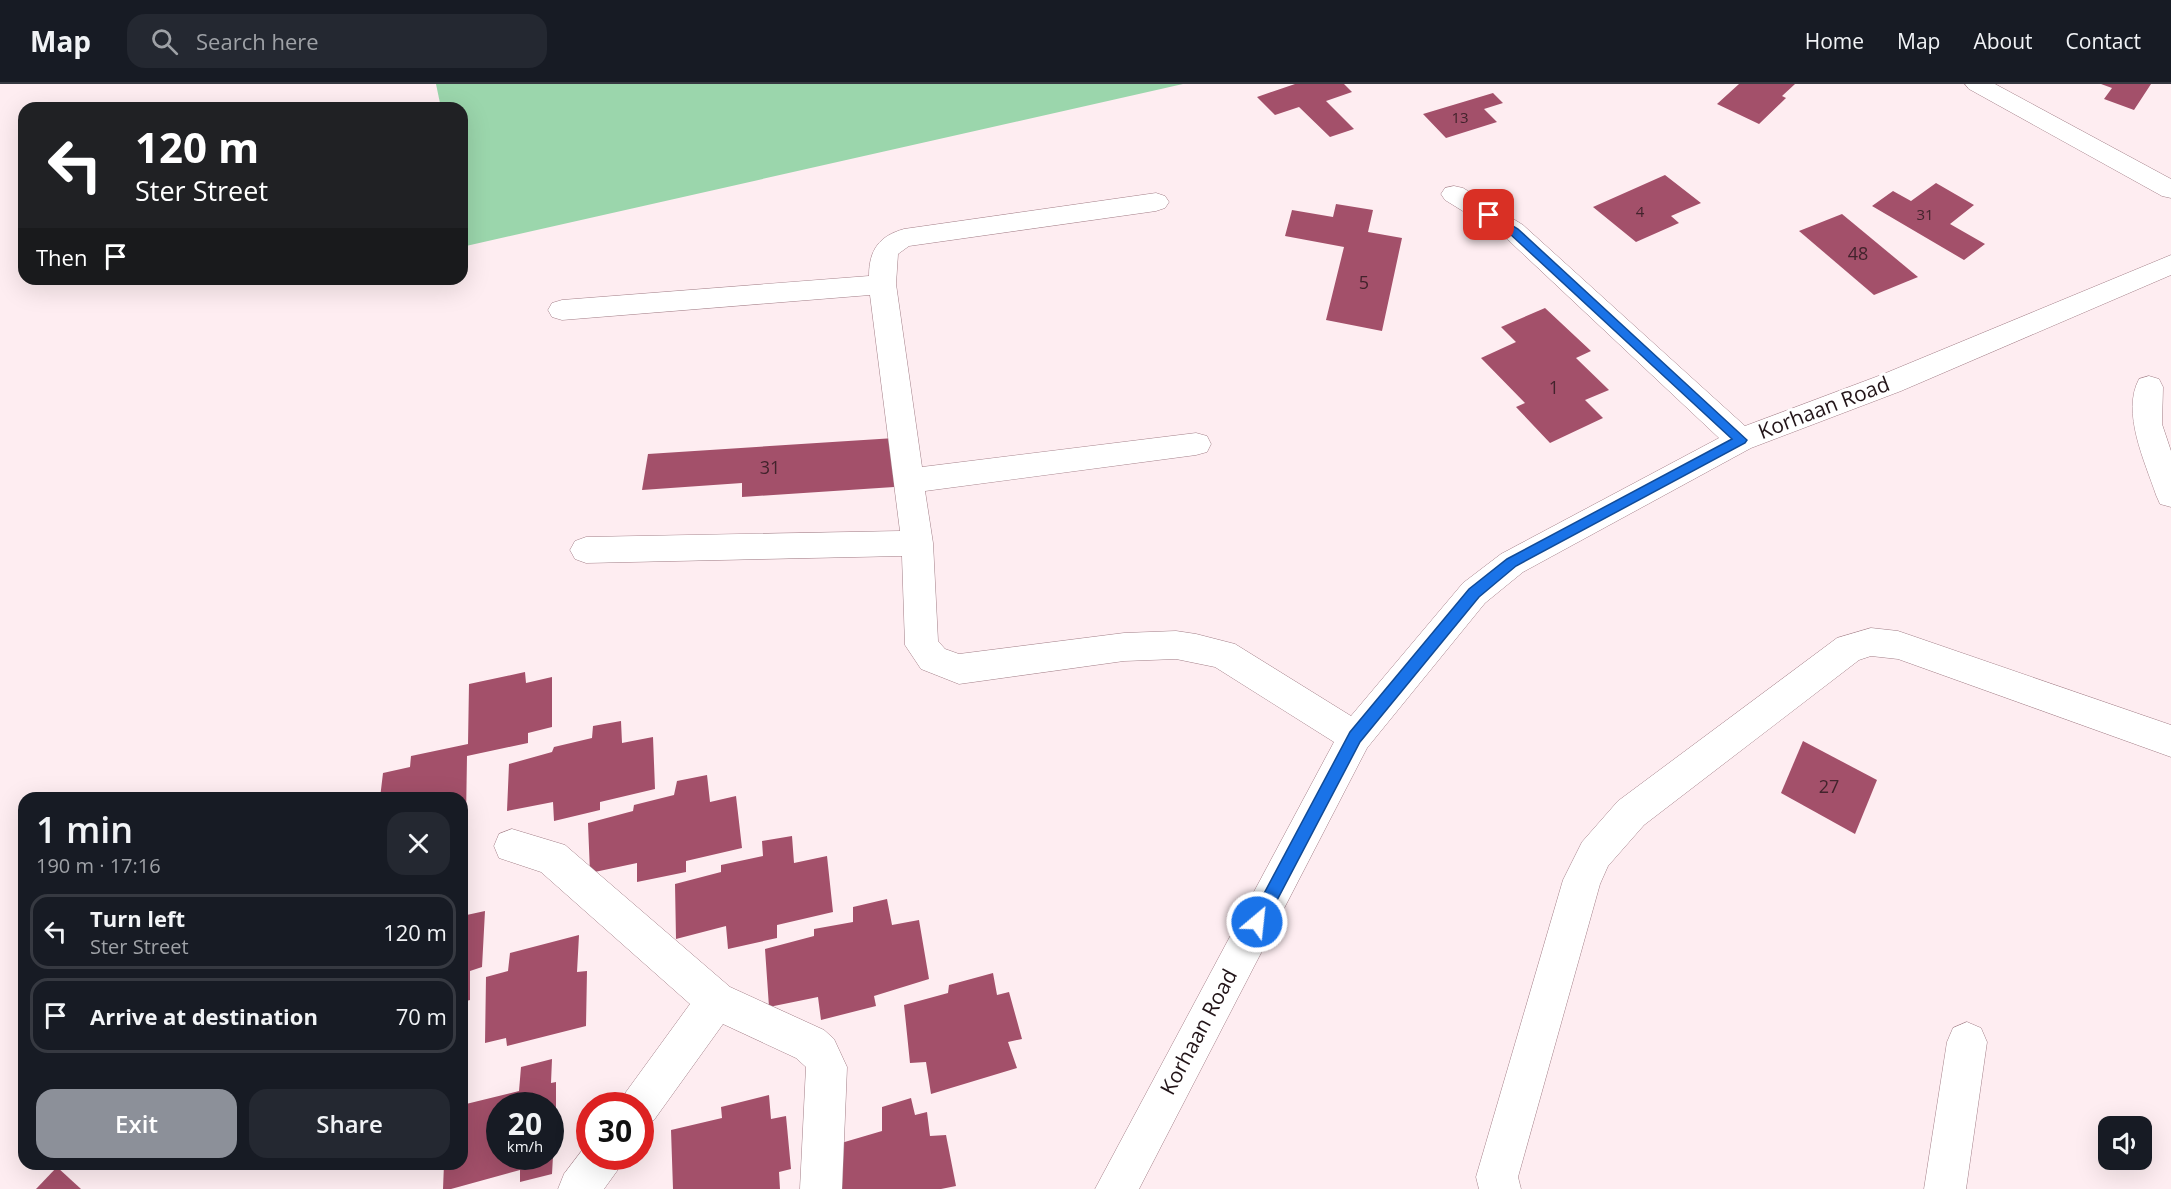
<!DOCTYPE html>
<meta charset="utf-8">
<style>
body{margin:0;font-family:"Open Sans",sans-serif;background:#242831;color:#f1f3f6;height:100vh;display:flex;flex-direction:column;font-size:22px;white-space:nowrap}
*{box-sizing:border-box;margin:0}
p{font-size:20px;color:#9ea1a6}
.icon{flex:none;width:33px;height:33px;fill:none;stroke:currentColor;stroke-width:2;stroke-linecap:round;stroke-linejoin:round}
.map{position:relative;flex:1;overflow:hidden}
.panel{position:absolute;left:18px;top:708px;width:450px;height:378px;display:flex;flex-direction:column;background:#171b24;border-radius:18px;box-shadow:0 6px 24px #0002}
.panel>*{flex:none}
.guide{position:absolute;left:18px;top:18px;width:450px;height:183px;border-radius:18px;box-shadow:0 6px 24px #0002;background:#202124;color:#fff;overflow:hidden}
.controls{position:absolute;left:2098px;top:1032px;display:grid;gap:12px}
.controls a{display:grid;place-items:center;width:54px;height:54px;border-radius:12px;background:#171b24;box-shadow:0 6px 24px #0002;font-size:30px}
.speed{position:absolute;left:486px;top:1008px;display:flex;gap:12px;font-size:30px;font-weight:700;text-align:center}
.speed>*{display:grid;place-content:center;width:78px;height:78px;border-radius:50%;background:#171b24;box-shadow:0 6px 24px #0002;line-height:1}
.speed small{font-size:15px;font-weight:400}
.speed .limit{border:9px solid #d22;background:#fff;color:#111}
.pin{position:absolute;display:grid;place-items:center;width:51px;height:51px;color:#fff;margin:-26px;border-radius:12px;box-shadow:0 3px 9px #0006}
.me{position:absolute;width:66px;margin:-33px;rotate:28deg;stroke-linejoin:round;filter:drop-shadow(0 0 4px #0008)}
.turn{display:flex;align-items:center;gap:21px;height:126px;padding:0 18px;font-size:27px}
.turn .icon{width:78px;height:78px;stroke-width:2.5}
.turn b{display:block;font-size:42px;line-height:51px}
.then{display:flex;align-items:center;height:57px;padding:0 18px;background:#0003;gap:12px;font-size:22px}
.round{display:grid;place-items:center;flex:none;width:63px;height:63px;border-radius:18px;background:#242831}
.overview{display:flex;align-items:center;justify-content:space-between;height:102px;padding:0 18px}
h1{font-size:36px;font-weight:600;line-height:45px}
.button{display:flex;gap:12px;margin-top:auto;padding:12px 18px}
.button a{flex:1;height:69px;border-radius:18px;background:#8c9099;color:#fff;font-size:24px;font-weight:600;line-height:69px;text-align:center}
.button a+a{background:#242831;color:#f1f3f6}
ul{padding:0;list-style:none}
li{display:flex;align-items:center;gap:18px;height:75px;margin:0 12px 9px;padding:0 6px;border:3px solid #363941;border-radius:18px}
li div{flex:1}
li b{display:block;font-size:22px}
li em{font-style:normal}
header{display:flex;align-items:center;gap:36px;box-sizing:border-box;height:84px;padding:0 30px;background:#171b24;border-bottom:2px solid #363941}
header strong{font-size:28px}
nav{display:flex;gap:33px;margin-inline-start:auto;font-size:21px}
.search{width:420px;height:54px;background:#242831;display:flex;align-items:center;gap:15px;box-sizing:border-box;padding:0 21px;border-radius:18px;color:#9ea1a6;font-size:22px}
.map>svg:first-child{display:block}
.green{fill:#9bd6ac}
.building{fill:#a3506a}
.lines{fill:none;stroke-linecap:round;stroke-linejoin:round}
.street-casing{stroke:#a37f88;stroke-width:1}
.street{fill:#fff;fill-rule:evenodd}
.route{fill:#1a73e8;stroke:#114b97;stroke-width:1.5}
.labels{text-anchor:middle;stroke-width:6;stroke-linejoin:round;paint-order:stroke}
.far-number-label{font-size:15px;fill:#42232c}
.number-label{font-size:18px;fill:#42232c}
.street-label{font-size:21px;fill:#221418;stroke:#fff}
</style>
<header>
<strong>Map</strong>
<div class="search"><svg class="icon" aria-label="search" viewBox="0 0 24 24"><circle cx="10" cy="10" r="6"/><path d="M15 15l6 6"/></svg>Search here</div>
<nav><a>Home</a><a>Map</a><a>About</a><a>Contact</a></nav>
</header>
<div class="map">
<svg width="2171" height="1105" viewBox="0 0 2171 1105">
<rect width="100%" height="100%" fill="#feedf1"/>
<polygon class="green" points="436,0 1183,0 466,162 462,138 462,24 441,24"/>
<g class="building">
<polygon points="1295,0 1344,0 1352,8 1326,17 1354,45 1330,53 1299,23 1275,31 1257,13"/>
<polygon points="1739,0 1795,0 1782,12 1786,14 1759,40 1717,20"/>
<polygon points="2101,0 2151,0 2134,26 2104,15 2112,4"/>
<polygon points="1493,9 1503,19 1484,25 1497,38 1446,54 1423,30"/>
<polygon points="1665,91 1701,119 1671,132 1679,139 1636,158 1593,123"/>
<polygon points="1936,99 1974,121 1950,140 1985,160 1964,176 1872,122 1893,107 1911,117"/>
<polygon points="1336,120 1373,126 1368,148 1402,154 1382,247 1326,236 1344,163 1285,152 1292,126 1333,133"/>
<polygon points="1842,130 1918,193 1874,211 1799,147"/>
<polygon points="1545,224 1591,267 1576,274 1609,306 1585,316 1603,334 1550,359 1516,323 1525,319 1481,274 1516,258 1501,243"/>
<polygon points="895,354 894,403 742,413 742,399 642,406 648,370"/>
<polygon points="525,588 526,599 552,593 552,643 528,649 528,659 467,672 466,735 462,736 462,714 380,714 383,689 410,683 411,672 468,660 469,600"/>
<polygon points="621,637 622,659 653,653 655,705 600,718 600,726 554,737 553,718 507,727 509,680 552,668 554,663 592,654 593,642"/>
<polygon points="1803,657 1877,696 1855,750 1781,709"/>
<polygon points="707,691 710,718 736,712 742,764 686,777 686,788 637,798 637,779 590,789 588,739 633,727 634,721 674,711 677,697"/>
<polygon points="792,752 794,779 827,772 833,828 777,841 777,854 728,865 726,842 676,855 675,800 721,788 721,781 763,772 762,757"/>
<polygon points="887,815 892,841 919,836 929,895 874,912 876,922 821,936 818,913 769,923 765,865 814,852 814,845 853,838 853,823"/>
<polygon points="485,827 482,883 470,887 470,916 462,918 462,832"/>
<polygon points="579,851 577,888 587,887 586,942 507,962 506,954 485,959 486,893 508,887 510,869"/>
<polygon points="993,889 997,911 1009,908 1022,955 1008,958 1017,984 931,1010 926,978 910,979 904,921 948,909 949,901"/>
<polygon points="552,975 551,999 556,998 556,1044 553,1045 553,1072 550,1072 550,1022 500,1022 500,1072 553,1072 552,1090 520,1098 520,1086 451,1105 443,1105 444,1080 462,1080 462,1021 519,1007 521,983"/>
<polygon points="769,1011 771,1035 786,1032 791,1085 779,1088 780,1105 673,1105 671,1046 722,1034 721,1023"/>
<polygon points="911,1014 915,1031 927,1028 930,1052 946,1051 956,1102 941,1105 834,1105 831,1062 882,1047 882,1023"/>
<polygon points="57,1083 81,1105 36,1105"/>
</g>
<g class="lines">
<defs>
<g id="street">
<polygon points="1965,0 1995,0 2171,95 2171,114 2162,112 1969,5"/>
<path d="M 1454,102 L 1463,104 L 1523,141 L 1745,342 L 1881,291 L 2171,171 L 2171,191 L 1901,307 L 1751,364 L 1523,488 L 1485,519 L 1367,664 L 1139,1105 L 1095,1105 L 1334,658 L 1215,583 L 1176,575 L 1124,577 L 959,600 L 921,585 L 905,561 L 902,472 L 586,479 L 575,475 L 570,466 L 575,457 L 586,453 L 900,447 L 870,211 L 562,236 L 552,233 L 548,226 L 552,219 L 562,216 L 869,192 C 869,166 879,152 904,145 L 1156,109 L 1165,112 L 1169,118 L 1165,124 L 1156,127 L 909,162 L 898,170 L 896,200 L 922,383 L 1196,349 L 1207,352 L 1211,360 L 1207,368 L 1196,371 L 925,407 L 933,459 L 938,557 L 945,565 L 959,570 L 1124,549 L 1176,547 L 1196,550 L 1235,560 L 1351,632 L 1463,499 L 1501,470 L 1719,354 L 1505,153 L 1445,116 L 1441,110 L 1445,104 Z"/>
<path d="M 2149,292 L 2159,295 L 2163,303 L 2162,340 L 2171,367 L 2171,423 L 2160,420 L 2156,411 C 2145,378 2121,328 2139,295 Z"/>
<polygon points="1871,544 1898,547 2171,641 2171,673 1898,575 1871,572 1859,576 1644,741 1608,782 1600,800 1518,1093 1521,1105 1479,1105 1476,1093 1563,796 1582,758 1618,717 1837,554"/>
<polygon points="512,745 565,761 730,903 824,946 834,955 847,983 842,1105 800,1105 806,983 796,974 723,940 654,1036 640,1042 640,1022 620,1022 626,1008 690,920 541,788 499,774 494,762 499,750"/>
<polygon points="1967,938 1981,944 1987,958 1966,1105 1924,1105 1947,958 1953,944"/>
<polygon points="590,1056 590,1072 623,1072 617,1087 604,1105 558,1105 564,1090"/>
</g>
</defs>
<use href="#street" class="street-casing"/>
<use href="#street" class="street"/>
</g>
<polygon class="route" points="1489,127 1518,145 1747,356 1745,359 1516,482 1479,513 1360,658 1263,843 1257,846 1252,843 1249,838 1252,832 1350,648 1469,505 1507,475 1732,355 1510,150 1485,133 1485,128"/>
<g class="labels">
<g class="far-number-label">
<text x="1460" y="39">13</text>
<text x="1640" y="133">4</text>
<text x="1925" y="136">31</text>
</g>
<g class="number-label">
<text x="1858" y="176">48</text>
<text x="1364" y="205">5</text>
<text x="1554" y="310">1</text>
<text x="770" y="390">31</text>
<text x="1829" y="709">27</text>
</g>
<g class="street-label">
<text transform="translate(1824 324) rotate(-21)" y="7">Korhaan Road</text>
<text transform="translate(1199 948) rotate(-62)" y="7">Korhaan Road</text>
</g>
</g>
</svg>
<div class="controls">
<a><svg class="icon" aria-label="sound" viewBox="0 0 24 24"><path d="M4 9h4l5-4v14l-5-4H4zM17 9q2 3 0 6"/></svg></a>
</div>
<div class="speed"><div>20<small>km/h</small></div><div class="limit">30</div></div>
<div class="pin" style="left:1489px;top:131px;background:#d93025"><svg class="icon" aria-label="arrive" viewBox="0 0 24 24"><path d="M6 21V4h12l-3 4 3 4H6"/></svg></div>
<svg class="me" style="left:1257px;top:838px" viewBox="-20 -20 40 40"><circle r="17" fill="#1a73e8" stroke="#fff" stroke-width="3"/><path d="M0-11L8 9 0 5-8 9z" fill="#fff"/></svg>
<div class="guide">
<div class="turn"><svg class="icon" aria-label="left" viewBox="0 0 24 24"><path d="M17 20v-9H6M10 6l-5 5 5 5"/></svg><div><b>120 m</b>Ster Street</div></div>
<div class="then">Then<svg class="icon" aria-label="arrive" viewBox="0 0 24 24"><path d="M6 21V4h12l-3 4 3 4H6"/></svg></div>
</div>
<section class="panel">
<div class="overview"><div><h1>1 min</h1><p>190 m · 17:16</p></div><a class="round"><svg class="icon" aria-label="close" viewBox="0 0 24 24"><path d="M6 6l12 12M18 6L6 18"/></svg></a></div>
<ul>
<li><svg class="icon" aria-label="left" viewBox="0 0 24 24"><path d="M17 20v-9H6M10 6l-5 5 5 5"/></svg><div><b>Turn left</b><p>Ster Street</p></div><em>120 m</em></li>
<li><svg class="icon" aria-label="arrive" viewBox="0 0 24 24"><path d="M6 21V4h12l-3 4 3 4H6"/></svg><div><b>Arrive at destination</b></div><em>70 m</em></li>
</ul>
<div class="button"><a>Exit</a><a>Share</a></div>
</section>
</div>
